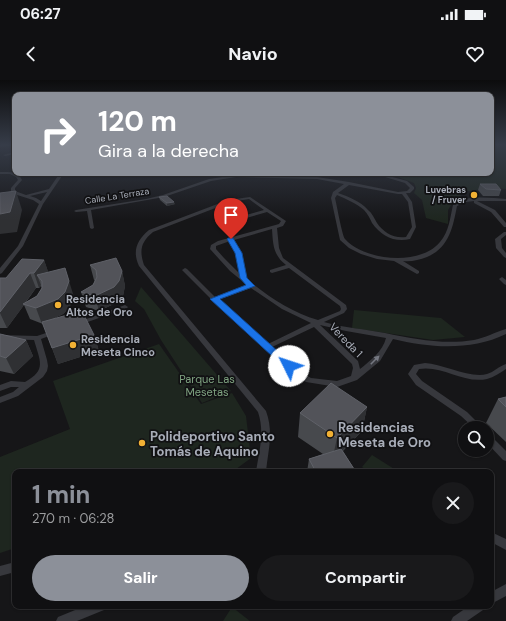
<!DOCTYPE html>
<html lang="es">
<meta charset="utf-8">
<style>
body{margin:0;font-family:"DM Sans",sans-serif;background:#19191b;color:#f1f3f6;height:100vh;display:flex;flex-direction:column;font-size:15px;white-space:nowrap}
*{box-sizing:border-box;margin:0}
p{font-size:13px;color:#9c9d9f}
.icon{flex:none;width:22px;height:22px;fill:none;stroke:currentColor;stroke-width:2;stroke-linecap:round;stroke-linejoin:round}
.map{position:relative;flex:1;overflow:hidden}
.panel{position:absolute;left:12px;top:389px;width:482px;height:140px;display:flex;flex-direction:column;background:#101012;border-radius:8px;box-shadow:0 1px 3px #0004,0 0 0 1px #303032}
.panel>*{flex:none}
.banner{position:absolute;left:12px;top:12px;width:482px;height:84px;border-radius:8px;box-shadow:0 1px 3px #0004,0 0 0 1px #303032;background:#8c9099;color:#fff;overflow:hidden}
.buttons{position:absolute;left:458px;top:341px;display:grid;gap:8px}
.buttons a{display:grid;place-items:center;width:36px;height:36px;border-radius:50%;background:#101012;box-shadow:0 1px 3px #0004,0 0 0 1px #303032;font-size:20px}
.pin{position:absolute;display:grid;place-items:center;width:34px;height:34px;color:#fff;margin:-41px -17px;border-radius:50% 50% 50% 0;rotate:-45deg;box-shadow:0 0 4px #0007}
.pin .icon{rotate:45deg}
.me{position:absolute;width:44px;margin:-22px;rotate:311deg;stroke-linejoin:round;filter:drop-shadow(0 0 3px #0008)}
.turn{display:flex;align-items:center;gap:14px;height:84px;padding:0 20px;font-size:18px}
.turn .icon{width:52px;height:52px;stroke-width:2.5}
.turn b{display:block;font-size:28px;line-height:34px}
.round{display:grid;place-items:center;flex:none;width:42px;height:42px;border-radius:21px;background:#19191b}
.summary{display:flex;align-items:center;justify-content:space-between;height:68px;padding:0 20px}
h1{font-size:24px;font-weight:700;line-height:30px;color:#8c9099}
.cta{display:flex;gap:8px;margin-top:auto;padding:8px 20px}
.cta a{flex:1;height:46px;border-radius:24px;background:#8c9099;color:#fff;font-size:16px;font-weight:700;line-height:46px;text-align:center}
.cta a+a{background:#19191b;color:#f1f3f6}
.status{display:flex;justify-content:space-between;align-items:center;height:28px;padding:0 20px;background:#101012;direction:ltr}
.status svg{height:11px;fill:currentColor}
header{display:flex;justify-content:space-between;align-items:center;height:52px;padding:0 20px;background:#101012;font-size:18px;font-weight:700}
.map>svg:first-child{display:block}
.green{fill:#1e261f}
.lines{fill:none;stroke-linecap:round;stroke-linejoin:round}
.street{fill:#37383d;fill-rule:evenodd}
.wall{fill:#47494d;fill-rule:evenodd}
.shaded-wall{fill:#2f3033}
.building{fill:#525359;stroke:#5f6168}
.oneway{fill:#757881}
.route{fill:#1a73e8;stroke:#114b97}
.poi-dot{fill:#f2b134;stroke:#111113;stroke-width:1.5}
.labels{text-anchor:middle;stroke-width:3.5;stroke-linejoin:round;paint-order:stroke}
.far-poi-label{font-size:9px;font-weight:bold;fill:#a8adb8;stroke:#111113;text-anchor:end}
.far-street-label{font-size:9px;fill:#a8adb8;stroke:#111113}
.poi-label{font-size:11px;font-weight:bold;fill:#a8adb8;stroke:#111113;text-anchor:start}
.street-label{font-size:11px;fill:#a8adb8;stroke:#111113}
.park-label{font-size:11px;fill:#7fa381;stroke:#111113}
.near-poi-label{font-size:13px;font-weight:bold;fill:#a8adb8;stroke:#111113;text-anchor:start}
</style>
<div class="status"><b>06:27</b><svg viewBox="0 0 49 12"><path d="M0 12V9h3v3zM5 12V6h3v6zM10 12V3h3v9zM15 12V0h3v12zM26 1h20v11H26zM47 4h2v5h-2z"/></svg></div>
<header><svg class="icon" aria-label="back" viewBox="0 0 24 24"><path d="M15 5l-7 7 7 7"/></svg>Navio<svg class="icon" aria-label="heart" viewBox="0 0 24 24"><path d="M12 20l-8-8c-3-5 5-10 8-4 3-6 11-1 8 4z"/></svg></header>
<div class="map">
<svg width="506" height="541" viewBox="0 0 506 541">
<rect width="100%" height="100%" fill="#161618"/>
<g class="green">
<polygon points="491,64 506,64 506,109 488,107 472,111 459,111 462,119 453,122 448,130 448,144 426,138 422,120 414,113 416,108 414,103 387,93 491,93"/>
<polygon points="141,207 231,311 202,323 161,260 144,229 135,221"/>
<polygon points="354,230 441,238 465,257 433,260 352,248"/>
<polygon points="159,264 201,324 232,313 246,336 251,378 232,392 15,392 15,468 0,473 0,377 70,349 53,301"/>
<polygon points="372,375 399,392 370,392 362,387"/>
<polygon points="232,527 250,541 223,541"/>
</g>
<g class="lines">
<g class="street">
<polygon points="15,64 15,65 0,67 0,65"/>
<polygon points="15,72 15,74 5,76 3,75"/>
<path d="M 0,92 C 9,92 18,91 22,100 L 15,108 L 15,111 L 26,115 L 49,109 L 60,93 L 64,93 L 43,124 L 23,166 L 2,193 L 0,194 L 0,188 L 18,166 L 39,124 L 33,120 L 11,113 L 11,108 L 18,100 L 16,97 L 10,94 L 0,94 ZM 47,112 L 41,121 L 36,118 L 30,116 Z"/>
<polygon points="164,93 170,93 168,94"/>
<path d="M 372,93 L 378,93 L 407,101 L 414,107 L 414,109 L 410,113 L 406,113 L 412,122 L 416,147 L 410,159 C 395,163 381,156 372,143 C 370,139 368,134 364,130 C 356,123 346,119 337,115 L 335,118 C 337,126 342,155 345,159 C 364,181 421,186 440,162 C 449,152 450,138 453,125 C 466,114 490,118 506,119 L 506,121 L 477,121 L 495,130 L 506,143 L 506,147 L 504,147 L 491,132 L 474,123 L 474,121 L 466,122 L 457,126 C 453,147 449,168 427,177 C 419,180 411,182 403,181 L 419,191 L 419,193 L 417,194 L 394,181 L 377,179 L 361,174 L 349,168 L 340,160 L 331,118 L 333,112 L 344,104 L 317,99 L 236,97 L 211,101 L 164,117 L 91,130 L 94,148 L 92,149 L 90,148 L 87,131 L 76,132 L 74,131 L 76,130 L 146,119 L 163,115 L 209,99 L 236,95 L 317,97 L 349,102 L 398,112 L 407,111 L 410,108 L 405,103 ZM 349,105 L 398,114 L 402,114 L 408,122 L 412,147 L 406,157 C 394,159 383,152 377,143 C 374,138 372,133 368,130 C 360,121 349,117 338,113 Z"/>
<path d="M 250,117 L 286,141 L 283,146 L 277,148 L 279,168 L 283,178 L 346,225 L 347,229 L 344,233 L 324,242 C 344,248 365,249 385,253 C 414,259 444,265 474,260 C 485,258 495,252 506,249 L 506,254 C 471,271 430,268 393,259 L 380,281 L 357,300 L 337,307 L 306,302 L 296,297 L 265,269 L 218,226 L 182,190 L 185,188 L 187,189 L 215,217 L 247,205 L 230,191 L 210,169 L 211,165 L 218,161 L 279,144 L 281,141 L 267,132 L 225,144 L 221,144 L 221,142 L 264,130 L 249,119 L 231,122 L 153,152 C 141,162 139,170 144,185 L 266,331 C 274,353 268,370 266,392 L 256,392 C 259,371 265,353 258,332 L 139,186 C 132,171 137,160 149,150 L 228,120 ZM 272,149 C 273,164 273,175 286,185 L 270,190 L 270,192 L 272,193 L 289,188 L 340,226 L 341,229 L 340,231 L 318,240 C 291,232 267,216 246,198 L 242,173 L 234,160 ZM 230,161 L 236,173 L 239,193 L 224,178 L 216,169 L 216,166 ZM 251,208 L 282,229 L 311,243 L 268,264 L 218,220 ZM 320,245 L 346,251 L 386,258 C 383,271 370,281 360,289 L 358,281 ZM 314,247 L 352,284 L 353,288 L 351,296 L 337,301 L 311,298 L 302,293 L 272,267 Z"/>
<polygon points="504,152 506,152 506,155 501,159 502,168 506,173 506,178 504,177 496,168 495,159"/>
<polygon points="502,197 506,200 506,205 504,204 499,199"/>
<polygon points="125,225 128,227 127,228 82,244 80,245 77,243 78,242"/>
<path d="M 55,250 L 58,252 L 57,253 L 41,259 L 47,280 L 48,286 L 47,291 L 43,297 L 18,316 L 0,323 L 0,317 L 13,312 L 19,307 L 11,307 L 0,311 L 0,305 L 11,301 L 25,302 C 47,290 40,281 34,260 L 0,259 L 0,255 L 37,256 Z"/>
<path d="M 425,283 C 443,284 471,299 487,294 C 494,292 499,286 506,284 L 506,289 C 500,293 494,297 487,299 C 463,304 443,285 419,289 L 416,294 L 422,301 L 467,332 L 483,348 L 474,348 L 461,336 L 416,305 L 408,294 L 414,285 Z"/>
<polygon points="487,354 490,355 506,371 506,381 503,380 487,363"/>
<polygon points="491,452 506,459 506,470 491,462"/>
<polygon points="15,482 15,492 0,496 0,486"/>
<polygon points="506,504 506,516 491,524 491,512"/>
<polygon points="85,526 106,526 104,530 77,541 56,541 58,537"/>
<polygon points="469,526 485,526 483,530 467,541 451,541 453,537"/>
</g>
</g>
<g class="wall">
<polygon points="480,104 501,110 499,116 483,116 478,110"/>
<polygon points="159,117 175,124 167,126 160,120"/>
<path d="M 44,180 L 48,192 L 74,217 L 69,228 L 63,234 L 51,240 L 94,255 L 99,271 L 58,284 L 43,244 L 30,239 L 24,225 L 7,248 L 0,248 L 0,198 L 6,198 ZM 41,206 L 42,208 L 37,216 L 26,222 L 36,208 L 39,208 Z"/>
<polygon points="90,185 122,191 125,206 123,216 118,222 99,231 86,227 81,212 93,205 95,201 94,200"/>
<polygon points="0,254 26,260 33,276 14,294 0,291"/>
<polygon points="506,317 506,362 486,343 498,319"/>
<polygon points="367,327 362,351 343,371 356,392 307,392 309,379 323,374 298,357 300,333"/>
</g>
<g class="shaded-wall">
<polygon points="16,111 22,130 17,152 0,154 0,134"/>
<polygon points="174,122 175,124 167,126 167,123"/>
<polygon points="44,180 49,194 42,201 37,195 41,205 39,208 34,193"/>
<polygon points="65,188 74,217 69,228 63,234 42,244 36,228"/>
<polygon points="122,191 125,206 123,216 118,222 99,231 95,216"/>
<polygon points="30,193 36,208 24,224 23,224 24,225 7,248 0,233 0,232"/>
<polygon points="94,255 99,271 58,284 52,268"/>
<polygon points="26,260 33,276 14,294 6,278"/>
<polygon points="367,327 362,351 332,381 337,358"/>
</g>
<g class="building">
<polygon points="480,104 496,104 501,110 486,109"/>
<polygon points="16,111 10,132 0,134 0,113"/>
<polygon points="167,116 174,122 167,123 159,117"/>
<polygon points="116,178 122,191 119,201 114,207 95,216 81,212 93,205 97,197 96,190 90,185"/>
<polygon points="22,179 44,180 34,193 30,193 0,232 0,198 6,198"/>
<polygon points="65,188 69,201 65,212 58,219 36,228 23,224 37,216 42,208 42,201 37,195"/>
<polygon points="82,231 94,255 52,268 42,242"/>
<polygon points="0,254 26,260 6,278 0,276"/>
<polygon points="331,303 367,327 337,358 300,333"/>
<polygon points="506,317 506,327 498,319"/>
<polygon points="341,369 356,392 316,392 309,379"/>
</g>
<defs><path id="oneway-solid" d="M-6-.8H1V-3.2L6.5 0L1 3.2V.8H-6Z"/></defs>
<use class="oneway" href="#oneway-solid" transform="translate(375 280) rotate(-45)"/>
<linearGradient id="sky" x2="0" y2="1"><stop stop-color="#0c0c0d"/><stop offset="0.46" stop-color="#363c48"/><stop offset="1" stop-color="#363c48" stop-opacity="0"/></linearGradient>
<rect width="506" height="140" fill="url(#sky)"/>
<polygon class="route" points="228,158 233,158 242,173 247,198 255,206 220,219 292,284 293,286 292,288 285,288 210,219 246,205 240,198 235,173 227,159"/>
<g class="poi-dot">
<circle cx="474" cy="115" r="4"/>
<circle cx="58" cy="225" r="4"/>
<circle cx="73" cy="265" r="4"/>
<circle cx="330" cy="354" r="4"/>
<circle cx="142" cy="363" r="4"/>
</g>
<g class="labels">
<g class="far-poi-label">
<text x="466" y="113">Luvebras<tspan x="466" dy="10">/ Fruver</tspan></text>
</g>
<g class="far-street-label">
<text transform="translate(117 116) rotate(-9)" y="3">Calle La Terraza</text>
</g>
<g class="poi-label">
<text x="66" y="223">Residencia<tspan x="66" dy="13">Altos de Oro</tspan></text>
<text x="81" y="263">Residencia<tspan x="81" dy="13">Meseta Cinco</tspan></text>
</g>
<g class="street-label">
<text transform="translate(346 260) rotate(46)" y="4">Vereda 1</text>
</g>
<g class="park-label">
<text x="207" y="303">Parque Las<tspan x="207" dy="13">Mesetas</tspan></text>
</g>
<g class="near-poi-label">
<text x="338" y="352">Residencias<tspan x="338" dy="15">Meseta de Oro</tspan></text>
<text x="150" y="361">Polideportivo Santo<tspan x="150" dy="15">Tomás de Aquino</tspan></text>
</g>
</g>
</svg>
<div class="buttons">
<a><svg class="icon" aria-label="search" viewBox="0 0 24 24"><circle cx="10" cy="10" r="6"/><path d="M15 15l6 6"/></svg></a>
</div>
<div class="pin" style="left:231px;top:159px;background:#d93025"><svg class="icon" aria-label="arrive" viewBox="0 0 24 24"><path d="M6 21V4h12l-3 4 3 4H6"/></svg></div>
<svg class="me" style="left:289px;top:286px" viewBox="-20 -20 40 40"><circle r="19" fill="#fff"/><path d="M0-13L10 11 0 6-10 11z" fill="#1a73e8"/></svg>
<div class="banner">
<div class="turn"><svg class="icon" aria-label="right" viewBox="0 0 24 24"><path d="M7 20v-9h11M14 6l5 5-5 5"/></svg><div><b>120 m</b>Gira a la derecha</div></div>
</div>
<section class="panel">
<div class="summary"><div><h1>1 min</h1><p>270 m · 06:28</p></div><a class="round"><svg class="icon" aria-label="close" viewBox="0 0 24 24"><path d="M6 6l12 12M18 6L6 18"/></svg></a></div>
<div class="cta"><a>Salir</a><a>Compartir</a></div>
</section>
</div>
